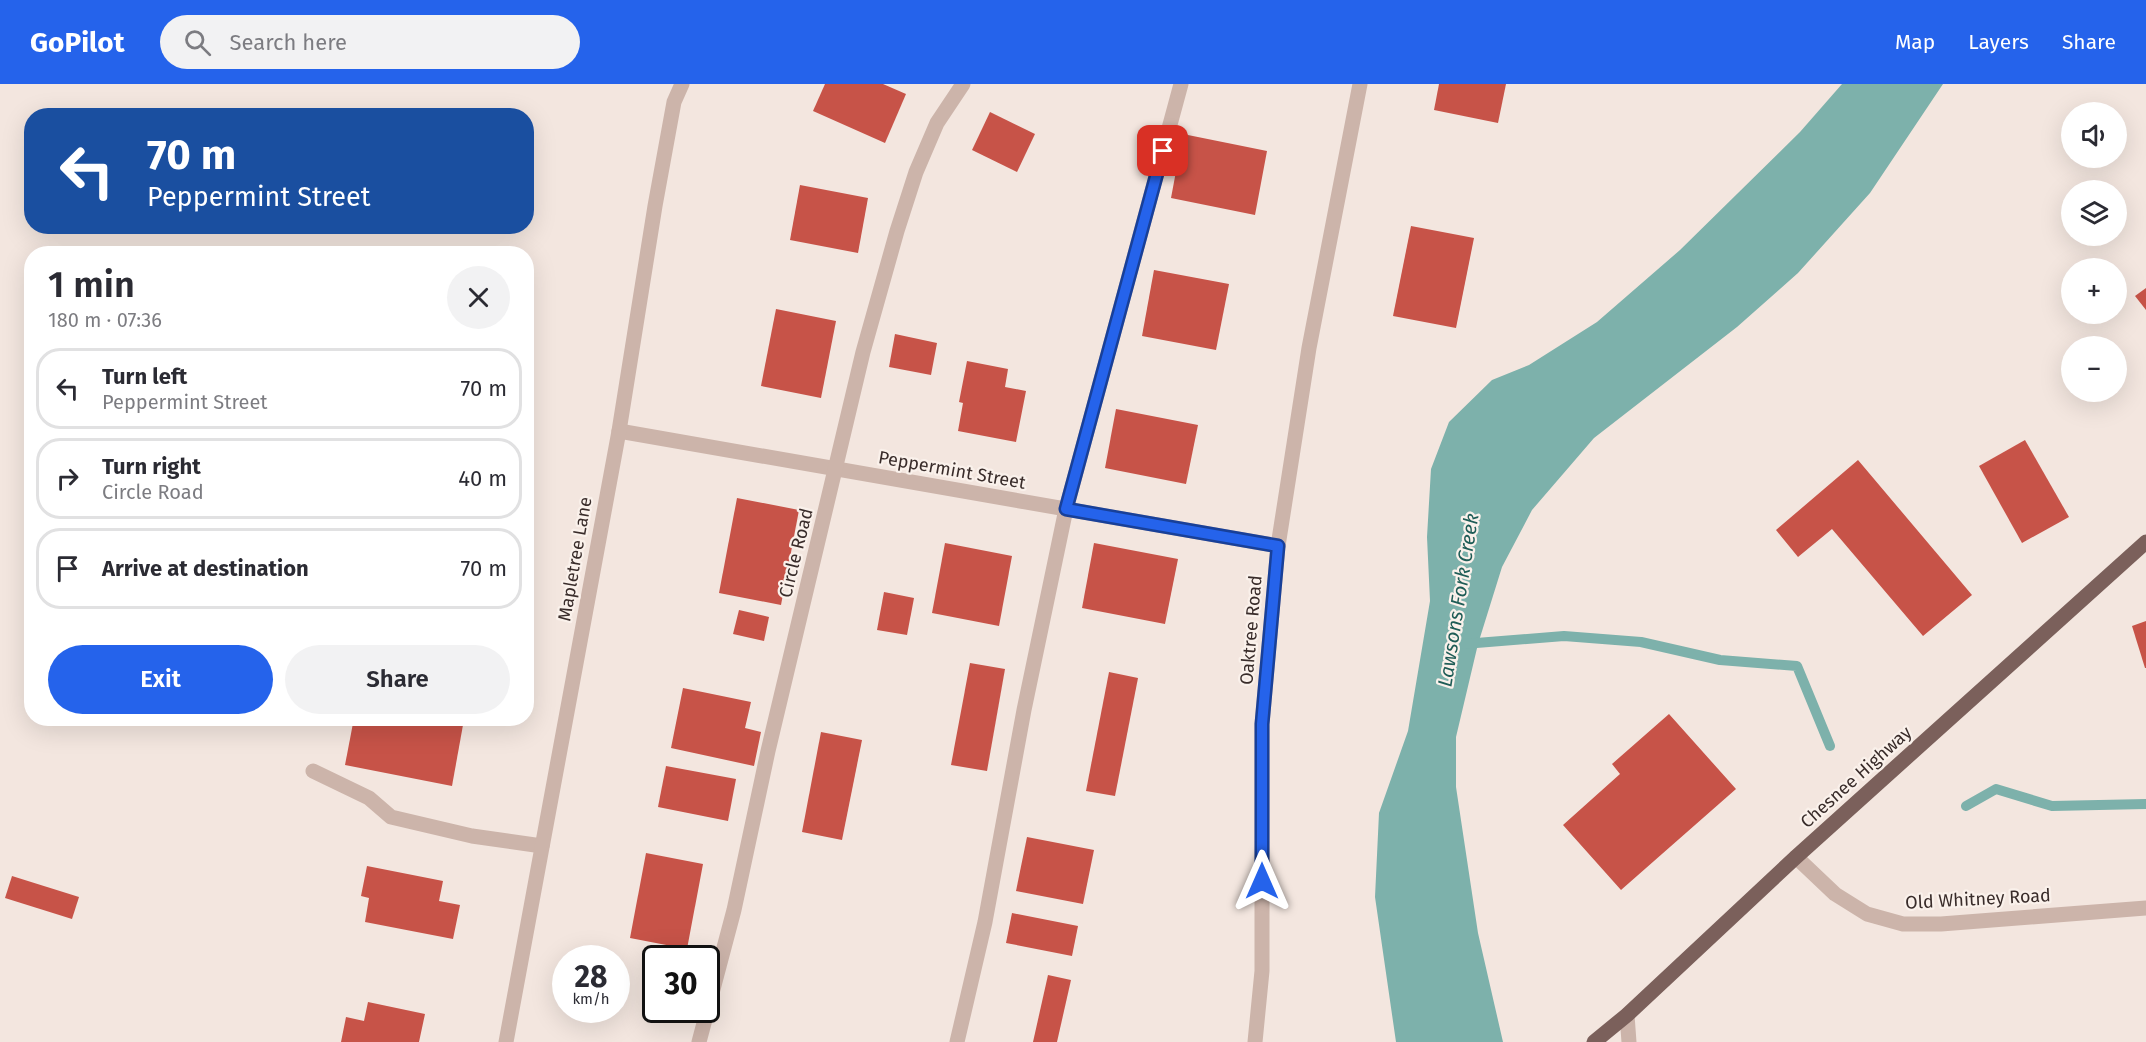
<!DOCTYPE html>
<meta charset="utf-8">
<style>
body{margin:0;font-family:"Fira Sans",sans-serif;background:#f2f2f3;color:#2b2b33;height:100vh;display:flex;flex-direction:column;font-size:22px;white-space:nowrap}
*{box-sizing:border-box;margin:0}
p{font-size:20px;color:#7c7c81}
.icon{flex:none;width:33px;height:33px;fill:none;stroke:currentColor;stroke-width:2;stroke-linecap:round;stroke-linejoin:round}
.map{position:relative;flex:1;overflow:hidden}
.details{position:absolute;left:24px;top:162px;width:510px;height:480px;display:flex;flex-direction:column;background:#fff;border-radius:24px;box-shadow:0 6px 24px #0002}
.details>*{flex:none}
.banner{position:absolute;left:24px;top:24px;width:510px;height:126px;border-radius:24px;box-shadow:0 6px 24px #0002;background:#1a4fa0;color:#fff;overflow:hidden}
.controls{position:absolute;left:2061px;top:18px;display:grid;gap:12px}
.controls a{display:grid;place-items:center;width:66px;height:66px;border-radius:50%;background:#fff;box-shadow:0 6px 24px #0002;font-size:30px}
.speed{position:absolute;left:552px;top:861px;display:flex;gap:12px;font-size:30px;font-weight:700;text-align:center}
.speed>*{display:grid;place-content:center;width:78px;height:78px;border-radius:50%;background:#fff;box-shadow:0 6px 24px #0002;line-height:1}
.speed small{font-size:15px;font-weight:400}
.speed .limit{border:3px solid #111;border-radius:9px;background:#fff;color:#111}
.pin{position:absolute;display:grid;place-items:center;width:51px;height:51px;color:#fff;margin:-26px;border-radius:12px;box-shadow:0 3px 9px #0006}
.me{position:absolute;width:66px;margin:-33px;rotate:0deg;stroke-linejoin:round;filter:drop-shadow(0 0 4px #0008)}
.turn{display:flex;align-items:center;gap:21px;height:126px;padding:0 24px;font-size:27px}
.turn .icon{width:78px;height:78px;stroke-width:2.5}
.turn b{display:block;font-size:42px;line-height:51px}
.round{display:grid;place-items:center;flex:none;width:63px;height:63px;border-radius:32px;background:#f2f2f3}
.head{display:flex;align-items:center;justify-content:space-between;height:102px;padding:0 24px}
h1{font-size:36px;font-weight:600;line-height:45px}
.button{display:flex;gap:12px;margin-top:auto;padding:12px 24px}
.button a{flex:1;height:69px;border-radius:36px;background:#2563eb;color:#fff;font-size:24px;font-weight:600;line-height:69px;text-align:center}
.button a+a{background:#f2f2f3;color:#2b2b33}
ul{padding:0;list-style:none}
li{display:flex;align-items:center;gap:18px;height:81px;margin:0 12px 9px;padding:0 12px;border:3px solid #e1e1e2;border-radius:24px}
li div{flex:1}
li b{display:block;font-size:22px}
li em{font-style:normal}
header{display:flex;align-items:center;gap:36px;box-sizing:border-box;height:84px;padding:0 30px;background:#2563eb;color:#fff}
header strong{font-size:28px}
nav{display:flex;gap:33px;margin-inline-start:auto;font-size:21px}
.search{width:420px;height:54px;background:#f2f2f3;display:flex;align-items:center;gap:15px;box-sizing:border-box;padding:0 21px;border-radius:33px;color:#7c7c81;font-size:22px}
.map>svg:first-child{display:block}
.water{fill:#7db1ab}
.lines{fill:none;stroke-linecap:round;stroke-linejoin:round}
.stream{stroke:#7db1ab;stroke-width:10}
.building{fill:#c75348}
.lane{stroke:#ccb4aa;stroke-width:15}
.street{stroke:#ccb4aa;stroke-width:15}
.primary{stroke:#7b605b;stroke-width:15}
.route-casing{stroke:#184099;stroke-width:15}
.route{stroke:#2563eb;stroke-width:10}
.labels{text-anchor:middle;stroke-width:4.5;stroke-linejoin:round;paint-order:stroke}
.street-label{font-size:18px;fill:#392c2a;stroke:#faf1eb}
.water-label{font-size:20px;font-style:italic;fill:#1e5c56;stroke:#faf1eb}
</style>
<header>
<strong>GoPilot</strong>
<div class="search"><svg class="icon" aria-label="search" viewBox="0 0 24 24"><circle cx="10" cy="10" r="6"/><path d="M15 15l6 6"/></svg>Search here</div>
<nav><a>Map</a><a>Layers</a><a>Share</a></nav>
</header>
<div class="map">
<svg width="2146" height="958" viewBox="0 0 2146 958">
<rect width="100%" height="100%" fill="#f3e6df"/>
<polygon class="water" points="1842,0 1943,0 1870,109 1798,189 1737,243 1594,354 1532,426 1502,483 1478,560 1456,653 1456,703 1478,849 1503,958 1396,958 1375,813 1379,729 1408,647 1430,517 1427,453 1431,385 1449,338 1492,296 1529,281 1597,238 1680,166 1800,48"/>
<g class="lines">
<g class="stream">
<polyline points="1464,560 1564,552 1641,558 1720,576 1797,582 1830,662"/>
<polyline points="1966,722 1996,705 2052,722 2146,720"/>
</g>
</g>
<g class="building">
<polygon points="825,0 883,0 906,10 885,59 813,27"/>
<polygon points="1439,0 1506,0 1498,39 1434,26"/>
<polygon points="990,28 1035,50 1017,88 972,66"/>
<polygon points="1183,50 1267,67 1255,131 1171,114"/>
<polygon points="800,101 868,114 858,169 790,156"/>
<polygon points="1411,142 1474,154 1456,244 1393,232"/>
<polygon points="1154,186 1229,200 1216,266 1142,252"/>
<polygon points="2146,204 2146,226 2135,212"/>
<polygon points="776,225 836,237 821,314 761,302"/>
<polygon points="895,250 937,259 931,291 889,283"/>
<polygon points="967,277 1008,285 1005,303 1026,307 1016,358 958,347 963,319 959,318"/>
<polygon points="1116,325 1198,341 1186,400 1105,384"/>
<polygon points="2025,356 2069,433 2022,459 1979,382"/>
<polygon points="1858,376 1972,511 1923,552 1832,445 1798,473 1776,446"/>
<polygon points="737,414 799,426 781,521 719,509"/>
<polygon points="945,459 1012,472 999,542 932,529"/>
<polygon points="1094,459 1178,475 1165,540 1082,524"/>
<polygon points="884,508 914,514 907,551 877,546"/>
<polygon points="739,526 769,533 764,557 733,550"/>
<polygon points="2146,537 2146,584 2145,584 2132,542"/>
<polygon points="970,579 1005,585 987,687 951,681"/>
<polygon points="1109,588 1138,594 1115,712 1086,707"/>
<polygon points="683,604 751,618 745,644 761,648 754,682 671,664"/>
<polygon points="1669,630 1736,705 1621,806 1563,741 1620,690 1612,680"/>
<polygon points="354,634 429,634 463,641 452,702 345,681"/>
<polygon points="821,648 862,656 842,756 802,748"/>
<polygon points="666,682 736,695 728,737 658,723"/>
<polygon points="1027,753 1094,766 1083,820 1016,807"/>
<polygon points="646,769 703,780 687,865 630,854"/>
<polygon points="367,782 443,797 439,817 460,821 453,855 365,838 369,814 361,812"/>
<polygon points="12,792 79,813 72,835 5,814"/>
<polygon points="1012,829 1078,842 1072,872 1006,859"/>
<polygon points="1048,891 1071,896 1057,958 1033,958"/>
<polygon points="368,918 425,930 419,958 341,958 346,933 364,937"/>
</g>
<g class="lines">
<polyline class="lane" points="313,687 369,714 391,733 472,752 542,762"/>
<g class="street">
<polyline points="619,347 1278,462"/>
<polyline points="1796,773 1835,810 1867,830 1903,840 1941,840 2146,824"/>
<polyline points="1627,931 1629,958"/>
<polyline points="506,958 619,347 655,122 674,18 682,0"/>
<polyline points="699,958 734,826 768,667 863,268 897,147 916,88 937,39 963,0"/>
<polyline points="957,958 985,838 1024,626 1066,425 1181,0"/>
<polyline points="1255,958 1262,887 1262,640 1278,462 1309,264 1360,0"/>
</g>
<polyline class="primary" points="1594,958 1627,931 1796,773 2146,458"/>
</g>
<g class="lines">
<defs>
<polyline id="route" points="1163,67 1066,425 1278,462 1262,640 1262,797"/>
</defs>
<use href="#route" class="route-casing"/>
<use href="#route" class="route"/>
</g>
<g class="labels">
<g class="street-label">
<text transform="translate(952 386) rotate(10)" y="6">Peppermint Street</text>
<text transform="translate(796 469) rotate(-76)" y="6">Circle Road</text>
<text transform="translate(575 475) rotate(-80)" y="6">Mapletree Lane</text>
<text transform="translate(1251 546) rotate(-85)" y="6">Oaktree Road</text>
<text transform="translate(1856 693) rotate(-42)" y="6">Chesnee Highway</text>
<text transform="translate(1978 815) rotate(-3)" y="6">Old Whitney Road</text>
</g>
<g class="water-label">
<text transform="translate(1458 516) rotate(-81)" y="7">Lawsons Fork Creek</text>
</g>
</g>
</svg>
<div class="controls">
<a><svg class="icon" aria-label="sound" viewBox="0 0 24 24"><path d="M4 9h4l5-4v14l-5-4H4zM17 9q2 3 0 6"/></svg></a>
<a><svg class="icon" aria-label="layers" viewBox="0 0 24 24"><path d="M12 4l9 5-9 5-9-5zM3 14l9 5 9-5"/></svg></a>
<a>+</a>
<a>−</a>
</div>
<div class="speed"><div>28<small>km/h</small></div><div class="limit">30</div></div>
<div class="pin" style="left:1163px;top:67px;background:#d93025"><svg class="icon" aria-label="arrive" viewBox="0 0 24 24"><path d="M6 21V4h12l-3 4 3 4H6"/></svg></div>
<svg class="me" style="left:1262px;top:797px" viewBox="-20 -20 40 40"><path d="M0-17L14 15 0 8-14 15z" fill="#2563eb" stroke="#fff" stroke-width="4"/></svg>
<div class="banner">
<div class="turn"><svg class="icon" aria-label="left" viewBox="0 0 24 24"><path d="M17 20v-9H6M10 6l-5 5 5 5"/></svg><div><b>70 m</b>Peppermint Street</div></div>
</div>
<section class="details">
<div class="head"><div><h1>1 min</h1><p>180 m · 07:36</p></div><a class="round"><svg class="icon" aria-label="close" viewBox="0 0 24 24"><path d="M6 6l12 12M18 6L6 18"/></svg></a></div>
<ul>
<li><svg class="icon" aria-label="left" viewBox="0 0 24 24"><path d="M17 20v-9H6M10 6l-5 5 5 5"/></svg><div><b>Turn left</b><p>Peppermint Street</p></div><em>70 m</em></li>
<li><svg class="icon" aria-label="right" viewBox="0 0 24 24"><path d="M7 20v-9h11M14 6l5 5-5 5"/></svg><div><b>Turn right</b><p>Circle Road</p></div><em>40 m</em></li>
<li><svg class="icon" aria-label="arrive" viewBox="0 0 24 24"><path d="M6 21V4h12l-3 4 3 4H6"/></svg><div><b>Arrive at destination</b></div><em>70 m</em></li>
</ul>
<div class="button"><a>Exit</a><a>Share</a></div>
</section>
</div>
